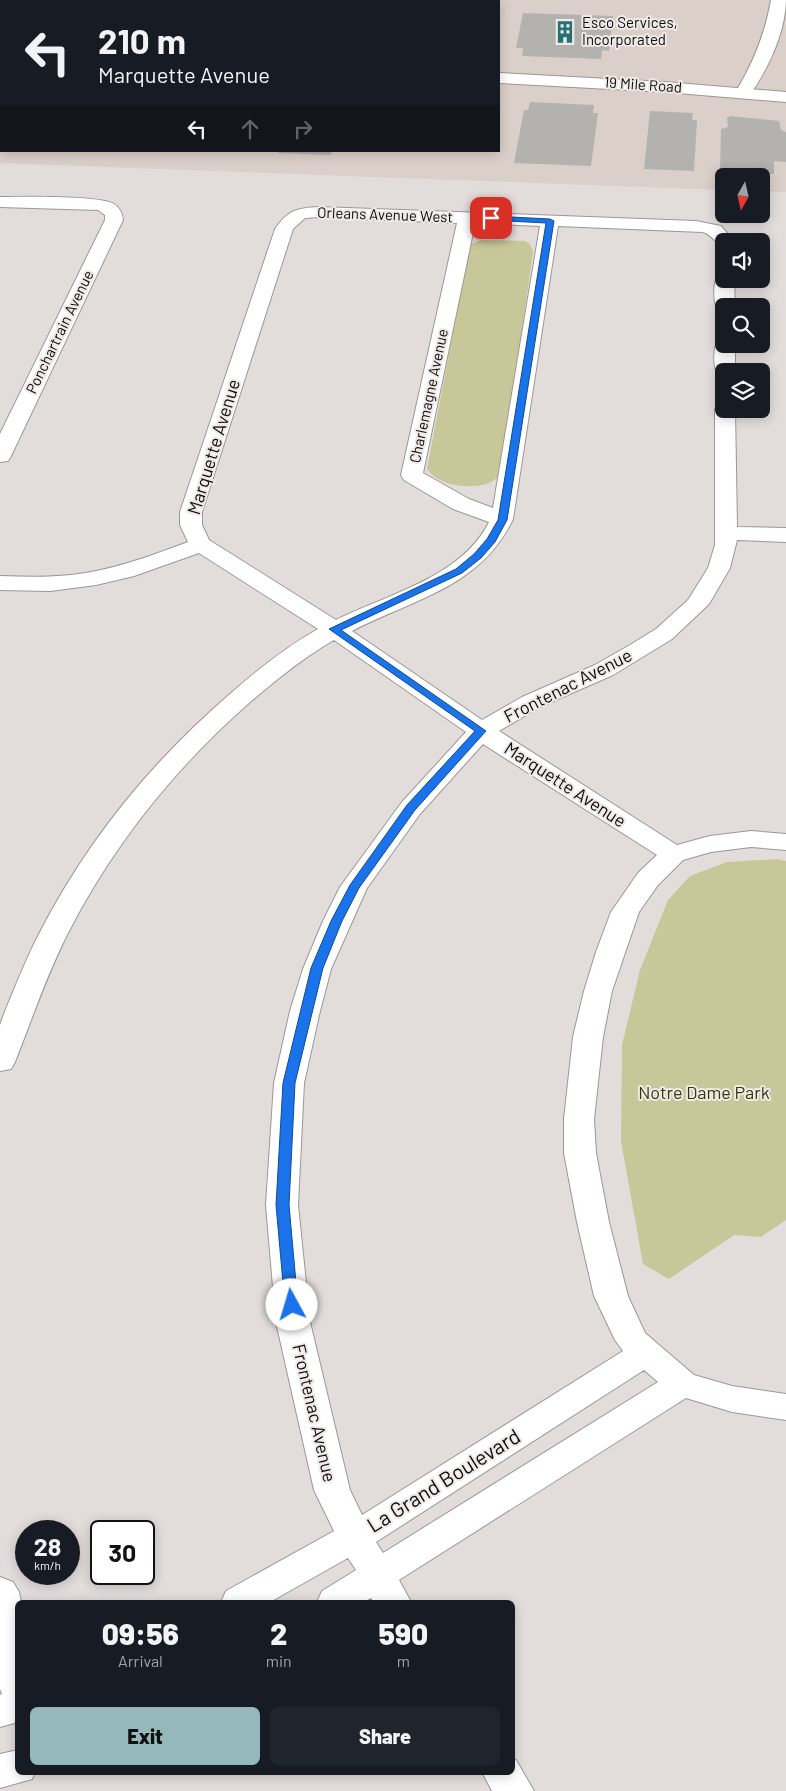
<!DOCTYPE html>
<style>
body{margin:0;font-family:Barlow,sans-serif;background:#20242c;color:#f1f3f6;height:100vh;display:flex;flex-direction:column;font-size:19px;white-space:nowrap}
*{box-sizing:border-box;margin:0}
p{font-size:16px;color:#9ea1a6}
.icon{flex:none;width:28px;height:28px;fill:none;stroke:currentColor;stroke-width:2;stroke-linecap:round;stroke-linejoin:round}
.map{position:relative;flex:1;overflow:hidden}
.details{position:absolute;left:15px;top:1600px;width:500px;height:175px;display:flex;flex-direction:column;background:#171b24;border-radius:8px;box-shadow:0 2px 12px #0003}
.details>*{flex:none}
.top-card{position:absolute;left:0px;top:0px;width:500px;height:152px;box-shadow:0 2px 12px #0003;background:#171b24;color:#f1f3f6;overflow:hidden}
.needle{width:32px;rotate:188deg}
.fabs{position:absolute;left:715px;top:168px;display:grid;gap:10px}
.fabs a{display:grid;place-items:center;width:55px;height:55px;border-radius:8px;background:#171b24;box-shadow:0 2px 12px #0003;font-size:25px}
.speed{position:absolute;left:15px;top:1520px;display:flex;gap:10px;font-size:25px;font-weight:700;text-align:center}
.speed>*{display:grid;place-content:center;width:65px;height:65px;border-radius:50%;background:#171b24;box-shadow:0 2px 12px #0003;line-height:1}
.speed small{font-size:12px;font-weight:400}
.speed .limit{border:2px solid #111;border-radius:8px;background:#fff;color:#111}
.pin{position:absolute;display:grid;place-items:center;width:42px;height:42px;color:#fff;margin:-21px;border-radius:10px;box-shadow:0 2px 8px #0006}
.me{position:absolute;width:55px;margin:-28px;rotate:354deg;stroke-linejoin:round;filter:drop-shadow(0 0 4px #0008)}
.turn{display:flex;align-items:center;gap:18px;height:105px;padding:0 15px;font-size:22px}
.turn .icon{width:65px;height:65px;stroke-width:2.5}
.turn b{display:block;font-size:35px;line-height:42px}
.lanes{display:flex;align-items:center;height:48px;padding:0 15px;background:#0003;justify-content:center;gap:25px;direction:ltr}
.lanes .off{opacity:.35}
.eta{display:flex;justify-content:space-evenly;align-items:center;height:85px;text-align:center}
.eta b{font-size:30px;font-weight:800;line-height:35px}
.cta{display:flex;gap:10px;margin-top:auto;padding:10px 15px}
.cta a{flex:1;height:58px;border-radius:8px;background:#95b8bc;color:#111;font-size:20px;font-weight:800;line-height:58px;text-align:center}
.cta a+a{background:#20242c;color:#f1f3f6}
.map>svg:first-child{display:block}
.built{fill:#dbcfc9}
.green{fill:#c7c799}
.building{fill:#b4b2ae}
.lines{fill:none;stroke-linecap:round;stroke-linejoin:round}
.minor-casing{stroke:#9c9795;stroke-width:2}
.tertiary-casing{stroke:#9c9795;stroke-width:2}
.minor{fill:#fff;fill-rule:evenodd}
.tertiary{fill:#fff;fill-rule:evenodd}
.route{fill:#1a73e8;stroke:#114b97}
.labels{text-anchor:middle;stroke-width:4;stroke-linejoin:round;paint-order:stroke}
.far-poi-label{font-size:15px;fill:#0f0d0d;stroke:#efeae8;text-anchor:start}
.far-street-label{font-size:15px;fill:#0f0d0d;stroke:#efeae8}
.street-label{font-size:18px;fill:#0f0d0d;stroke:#efeae8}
.park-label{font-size:18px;fill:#393805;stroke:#efeae8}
.near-street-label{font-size:21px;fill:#0f0d0d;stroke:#efeae8}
</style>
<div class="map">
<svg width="786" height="1791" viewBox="0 0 786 1791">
<rect width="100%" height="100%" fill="#e2dddb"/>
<g class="built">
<polygon points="0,0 786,0 786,93 690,84 499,73 499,1 1,1 1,50"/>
<polygon points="0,59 1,151 499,151 499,83 585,87 677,92 786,103 786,192 761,191 761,176 724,176 724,190 0,163"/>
</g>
<g class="green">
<path d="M 482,240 L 525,241 L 530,244 L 533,251 L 502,475 C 498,477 493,481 489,483 C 470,490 439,486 427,469 L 470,244 Z"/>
<polygon points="777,859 786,861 786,1220 761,1237 734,1235 669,1279 643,1264 621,1141 622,1045 640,970 668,900 690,876 727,862"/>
</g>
<g class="building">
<polygon points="523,13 613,16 609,51 602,50 601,59 522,56 523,48 516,48"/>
<polygon points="530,102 594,105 593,113 598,113 591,166 514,163 524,110 528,110"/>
<polygon points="650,111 693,113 692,120 697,120 694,171 644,169"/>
<polygon points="731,116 779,121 781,130 786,132 786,162 774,161 774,174 720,172 721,129 728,127 727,118"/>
<polygon points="279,151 332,151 331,155 278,153"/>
</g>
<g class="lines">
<defs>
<g id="minor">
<path d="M 771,0 L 786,0 C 785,34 768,69 749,96 L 737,96 L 735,93 C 753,64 765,34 771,0 Z"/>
<path d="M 0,197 C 23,197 98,195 114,204 C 119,207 123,214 123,220 L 11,456 L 8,461 L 0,462 L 0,434 L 105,220 L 105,215 L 98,210 L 0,207 Z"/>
<path d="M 319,207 L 696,221 L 721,226 L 734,241 L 724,241 L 724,246 C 715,244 712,234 702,232 L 558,226 L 513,519 C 481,587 414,599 352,631 L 482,720 L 522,697 L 595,665 L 630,645 L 656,629 L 688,600 L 708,568 L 715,545 L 715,409 L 718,405 L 724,403 L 724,409 L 735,409 L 737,527 L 786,528 L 786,542 L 737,540 L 730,568 L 709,604 L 672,639 L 613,675 L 540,707 L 499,731 L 677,845 L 710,836 L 751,831 L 786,834 L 786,850 L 751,847 L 711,852 L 683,860 L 658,885 L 639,912 L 612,991 L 603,1037 L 594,1119 L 596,1153 L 609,1222 L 628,1296 L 645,1333 L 694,1375 L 732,1386 L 786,1394 L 786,1420 L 732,1412 L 686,1398 L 399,1580 L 411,1602 L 374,1602 L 371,1598 L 364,1602 L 317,1602 L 322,1591 L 356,1570 L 348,1558 L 270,1602 L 221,1602 L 226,1591 L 334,1531 L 314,1490 L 276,1322 L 266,1205 L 274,1083 L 290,1011 L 303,969 L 323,921 L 340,887 L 402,802 L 466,732 L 334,640 C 304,657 276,680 249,703 C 175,768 113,845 68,933 C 47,974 32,1019 15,1062 L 11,1069 L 0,1071 L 0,1025 L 4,1014 C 15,987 26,959 39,934 C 86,842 152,761 230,694 C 257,670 286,647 318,629 L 199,553 L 134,576 L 96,585 L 50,591 L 0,590 L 0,576 C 32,577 64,578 96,571 C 127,565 158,553 188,542 L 180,525 L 180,512 L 275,229 C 288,210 297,208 319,207 ZM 319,217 L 457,223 L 401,475 L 404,480 L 453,509 L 489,522 C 462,577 388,594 336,620 L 209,540 L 202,525 L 202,512 L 293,229 L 305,218 ZM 475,223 L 540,226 L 493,508 L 469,499 L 423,473 ZM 483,744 L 657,855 L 638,873 L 611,912 L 596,952 L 584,991 L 573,1037 L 564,1119 L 564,1153 L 577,1222 L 594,1296 L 615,1340 L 623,1351 L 362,1515 L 350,1490 L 310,1322 L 298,1205 L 304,1083 L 320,1011 L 331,969 L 367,888 L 420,814 ZM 644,1370 L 658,1382 L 383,1553 L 376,1542 Z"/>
<path d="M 724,274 L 724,279 L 734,279 L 735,306 L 724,306 L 724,311 L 718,310 C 713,303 713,282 718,275 Z"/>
<path d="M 724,338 L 724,344 L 735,344 L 735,371 L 724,371 L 724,377 L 718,375 C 713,368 713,347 718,340 Z"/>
<polygon points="0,1577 13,1582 19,1592 21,1602 18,1602 18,1722 0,1727 0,1695 2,1694 0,1689"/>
<polygon points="18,1750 18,1772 35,1772 32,1779 0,1788 0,1754"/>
<polygon points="512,1759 516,1760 534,1791 492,1791 482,1772 512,1772"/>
</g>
<g id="tertiary">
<rect x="0" y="49" width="1" height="10"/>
<polygon points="499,73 665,82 786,92 786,102 665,92 499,83"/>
</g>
</defs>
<use href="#minor" class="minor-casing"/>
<use href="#tertiary" class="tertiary-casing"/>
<use href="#minor" class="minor"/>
<use href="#tertiary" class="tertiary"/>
</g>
<polygon class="route" points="491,216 550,219 554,221 507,520 495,542 481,558 462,573 341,630 486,731 415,810 359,888 342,921 323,968 295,1083 289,1205 298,1305 296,1309 287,1309 285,1305 276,1205 283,1083 311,968 331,921 350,885 407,805 475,731 329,629 456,569 474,554 487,539 498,520 546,223 488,220 488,217"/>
<defs>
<symbol id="building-bare" viewBox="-9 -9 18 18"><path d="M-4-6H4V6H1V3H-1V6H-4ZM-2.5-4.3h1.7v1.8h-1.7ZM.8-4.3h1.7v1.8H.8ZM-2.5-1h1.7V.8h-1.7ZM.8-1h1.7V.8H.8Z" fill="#257074" stroke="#efeae8" stroke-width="2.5" paint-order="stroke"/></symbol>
</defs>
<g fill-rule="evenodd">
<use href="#building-bare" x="549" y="16" width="32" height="32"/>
</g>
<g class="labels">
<g class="far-poi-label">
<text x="582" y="28">Esco Services,<tspan x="582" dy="17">Incorporated</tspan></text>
</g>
<g class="far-street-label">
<text transform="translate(643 85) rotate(4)" y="5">19 Mile Road</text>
<text transform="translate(385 215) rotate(2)" y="5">Orleans Avenue West</text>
<text transform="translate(60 332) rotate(-64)" y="5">Ponchartrain Avenue</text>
<text transform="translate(429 396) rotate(-78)" y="5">Charlemagne Avenue</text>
</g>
<g class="street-label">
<text transform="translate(214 447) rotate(-73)" y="6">Marquette Avenue</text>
<text transform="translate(568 686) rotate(-27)" y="6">Frontenac Avenue</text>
<text transform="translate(565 785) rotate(33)" y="6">Marquette Avenue</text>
<text transform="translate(314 1413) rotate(77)" y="6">Frontenac Avenue</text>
</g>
<g class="park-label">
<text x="704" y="1099">Notre Dame Park</text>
</g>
<g class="near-street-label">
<text transform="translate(444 1481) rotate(-32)" y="7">La Grand Boulevard</text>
</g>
</g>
</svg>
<div class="fabs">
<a><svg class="needle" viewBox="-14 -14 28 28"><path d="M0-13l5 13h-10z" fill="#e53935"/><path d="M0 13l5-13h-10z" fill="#9ea1a6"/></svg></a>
<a><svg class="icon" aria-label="sound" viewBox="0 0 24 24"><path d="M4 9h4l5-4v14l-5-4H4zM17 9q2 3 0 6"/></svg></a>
<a><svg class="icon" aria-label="search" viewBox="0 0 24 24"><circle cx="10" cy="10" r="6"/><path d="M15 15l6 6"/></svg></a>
<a><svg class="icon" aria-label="layers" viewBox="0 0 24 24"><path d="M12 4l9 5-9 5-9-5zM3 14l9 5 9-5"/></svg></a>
</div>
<div class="speed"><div>28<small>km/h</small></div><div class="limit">30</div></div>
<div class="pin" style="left:491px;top:218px;background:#d93025"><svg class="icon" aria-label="arrive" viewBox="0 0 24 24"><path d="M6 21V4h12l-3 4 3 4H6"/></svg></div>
<svg class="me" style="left:292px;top:1305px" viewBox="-20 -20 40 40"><circle r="19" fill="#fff"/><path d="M0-13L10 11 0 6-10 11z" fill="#1a73e8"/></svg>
<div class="top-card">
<div class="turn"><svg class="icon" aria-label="left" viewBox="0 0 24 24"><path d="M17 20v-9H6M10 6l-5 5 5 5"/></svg><div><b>210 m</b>Marquette Avenue</div></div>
<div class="lanes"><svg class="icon" aria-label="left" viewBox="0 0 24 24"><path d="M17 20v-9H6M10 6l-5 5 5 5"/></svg><svg class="icon off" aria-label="ahead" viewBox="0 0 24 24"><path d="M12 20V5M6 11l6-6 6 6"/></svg><svg class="icon off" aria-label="right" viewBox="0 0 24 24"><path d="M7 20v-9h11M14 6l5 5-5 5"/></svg></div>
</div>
<section class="details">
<div class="eta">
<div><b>09:56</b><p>Arrival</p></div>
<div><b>2</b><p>min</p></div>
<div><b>590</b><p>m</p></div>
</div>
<div class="cta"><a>Exit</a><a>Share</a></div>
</section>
</div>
